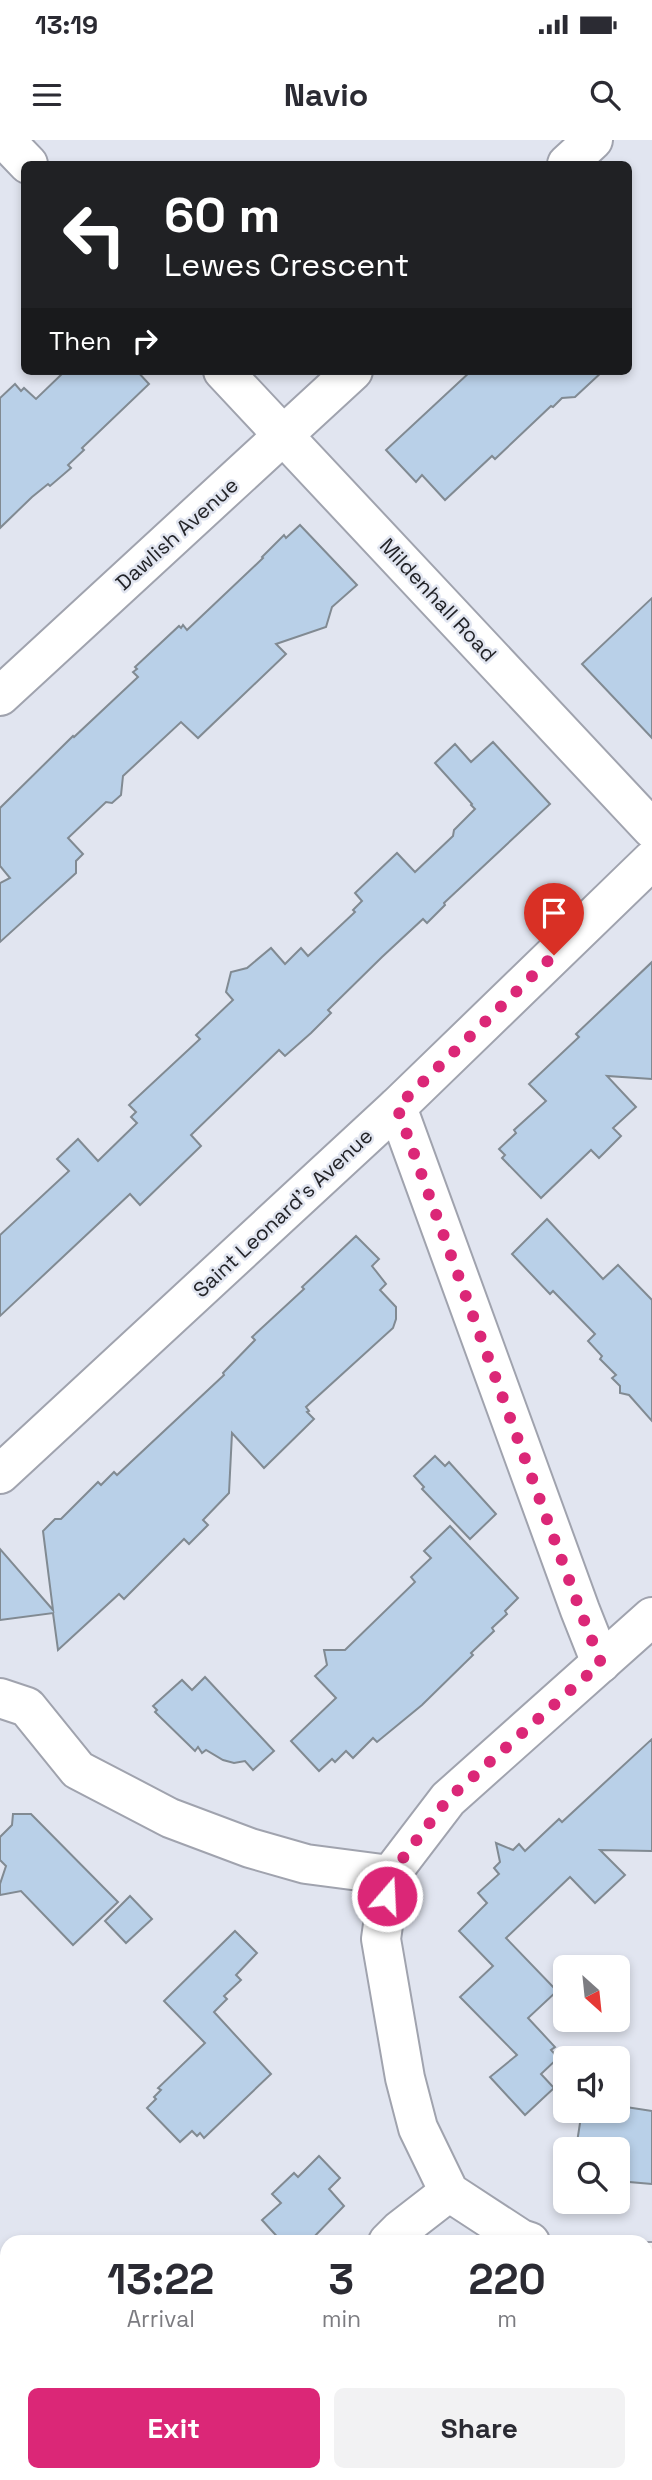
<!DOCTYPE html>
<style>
body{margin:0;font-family:"Space Grotesk",sans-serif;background:#f2f2f3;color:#2b2b33;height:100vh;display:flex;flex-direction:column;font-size:26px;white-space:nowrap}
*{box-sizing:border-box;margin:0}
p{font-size:23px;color:#7c7c81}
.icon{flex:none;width:38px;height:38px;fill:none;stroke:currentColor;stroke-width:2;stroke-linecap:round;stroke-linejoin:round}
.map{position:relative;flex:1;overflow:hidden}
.panel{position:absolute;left:0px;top:2095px;width:653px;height:247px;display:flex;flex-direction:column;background:#fff;border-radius:21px 21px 0 0;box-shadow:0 4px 10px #0003}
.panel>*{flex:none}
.guide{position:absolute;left:21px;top:21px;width:611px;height:214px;border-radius:10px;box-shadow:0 4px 10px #0003;background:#202124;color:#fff;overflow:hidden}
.needle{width:46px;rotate:153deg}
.tools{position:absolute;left:553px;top:1815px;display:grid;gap:14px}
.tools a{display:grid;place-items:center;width:77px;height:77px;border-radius:10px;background:#fff;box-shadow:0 4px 10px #0003;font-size:35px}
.pin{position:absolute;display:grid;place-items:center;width:60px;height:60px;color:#fff;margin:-72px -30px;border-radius:50% 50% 50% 0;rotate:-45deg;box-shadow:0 0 7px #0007}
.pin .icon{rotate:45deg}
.me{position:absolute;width:77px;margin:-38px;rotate:19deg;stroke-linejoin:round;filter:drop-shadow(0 0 5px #0008)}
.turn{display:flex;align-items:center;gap:24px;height:147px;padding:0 28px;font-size:32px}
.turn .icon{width:91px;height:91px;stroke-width:2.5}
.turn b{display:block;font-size:49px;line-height:60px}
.then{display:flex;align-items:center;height:66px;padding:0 28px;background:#0003;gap:14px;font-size:26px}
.eta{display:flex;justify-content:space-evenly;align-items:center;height:119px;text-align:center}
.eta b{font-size:42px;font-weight:800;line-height:49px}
.button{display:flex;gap:14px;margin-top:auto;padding:14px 28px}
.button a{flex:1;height:80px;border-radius:10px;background:#db2777;color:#fff;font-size:28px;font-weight:800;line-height:80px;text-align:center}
.button a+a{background:#f2f2f3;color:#2b2b33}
.status{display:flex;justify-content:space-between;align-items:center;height:49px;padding:0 35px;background:#fff;direction:ltr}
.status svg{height:19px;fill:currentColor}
header{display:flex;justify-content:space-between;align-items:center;height:91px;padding:0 28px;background:#fff;font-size:32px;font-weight:800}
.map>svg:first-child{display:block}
.building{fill:#b9d0e8;stroke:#818a92;stroke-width:2}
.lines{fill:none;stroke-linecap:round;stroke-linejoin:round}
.minor-casing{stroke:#a0a3ae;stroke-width:42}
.minor{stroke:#fff;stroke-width:38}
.route{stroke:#db2777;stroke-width:12;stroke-dasharray:0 21.6}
.labels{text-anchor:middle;stroke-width:5;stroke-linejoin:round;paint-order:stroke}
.street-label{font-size:21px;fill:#232428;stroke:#e1e5f0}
</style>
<div class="status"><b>13:19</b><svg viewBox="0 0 49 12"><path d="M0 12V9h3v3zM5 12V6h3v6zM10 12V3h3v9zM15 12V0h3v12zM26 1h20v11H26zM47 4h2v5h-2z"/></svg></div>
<header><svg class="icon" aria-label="menu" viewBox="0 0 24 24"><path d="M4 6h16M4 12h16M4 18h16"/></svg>Navio<svg class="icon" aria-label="search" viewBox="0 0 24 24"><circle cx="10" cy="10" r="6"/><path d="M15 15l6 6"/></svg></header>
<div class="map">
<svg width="652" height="2340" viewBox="0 0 652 2340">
<rect width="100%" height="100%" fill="#e1e5f0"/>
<g class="building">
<polygon points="65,231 137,231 149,244 82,308 84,310 68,325 71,328 50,346 48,344 32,357 0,388 0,258 15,244 21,251 24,248 36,259"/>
<polygon points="471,231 603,231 575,257 562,258 553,267 551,266 495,319 492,316 445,360 422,335 416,342 386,310"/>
<polygon points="300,385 357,445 332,467 326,487 276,504 286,514 198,598 181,582 123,636 121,655 112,663 106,662 68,698 83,714 76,721 76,733 0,802 0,743 10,738 0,726 0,668 73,596 74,597 138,537 133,532 137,529 135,527 179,486 181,488 183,485 187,490 263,418 262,417 284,395 286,398"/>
<polygon points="652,458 652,598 582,524"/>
<polygon points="493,602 550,664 444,763 445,765 427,783 423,779 382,817 328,870 331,873 311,893 285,916 279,910 191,995 201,1006 140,1065 130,1054 0,1176 0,1095 69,1031 57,1019 78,999 98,1021 137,983 131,977 136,972 129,965 200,899 196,895 233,860 226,852 231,832 247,828 271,808 285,824 301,808 308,816 355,772 353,770 362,761 355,753 397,713 415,732 453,696 454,690 475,669 471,665 472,664 435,623 455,604 471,622"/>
<polygon points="652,822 652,939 607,936 636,967 613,988 621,996 599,1018 591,1010 541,1058 502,1018 505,1015 499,1009 516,993 514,990 546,961 529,944 579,897 576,894"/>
<polygon points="547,1079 603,1139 618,1125 652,1160 652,1281 629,1255 620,1253 620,1246 612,1238 616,1235 600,1219 602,1216 588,1201 595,1194 553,1151 550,1154 512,1114"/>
<polygon points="356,1096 379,1119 372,1126 386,1144 380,1150 396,1167 396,1179 393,1188 306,1267 309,1271 307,1272 314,1279 264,1328 232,1293 229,1353 203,1380 208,1385 189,1404 184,1399 124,1459 119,1454 58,1510 53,1473 0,1480 0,1409 53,1470 43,1391 55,1379 61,1379 98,1342 101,1345 114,1332 117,1335 224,1235 223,1233 255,1200 252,1197 304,1149 302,1147"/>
<polygon points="435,1316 445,1326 449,1322 496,1374 470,1399 422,1349 424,1347 414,1336"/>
<polygon points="450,1386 518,1458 505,1471 507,1474 492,1488 494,1491 471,1513 473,1515 422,1565 377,1602 373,1598 353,1618 346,1611 335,1622 332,1619 319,1631 291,1601 336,1558 315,1536 327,1525 324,1510 345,1510 415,1442 411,1437 431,1418 424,1411"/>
<polygon points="205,1537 274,1611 253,1630 245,1621 234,1623 223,1620 206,1610 202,1613 198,1607 195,1611 155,1572 157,1570 153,1566 182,1540 192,1550"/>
<polygon points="652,1599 652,1711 600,1710 625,1735 595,1763 570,1737 506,1798 557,1851 528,1878 555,1907 551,1910 558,1918 541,1934 554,1948 525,1975 490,1937 517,1915 460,1857 493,1826 459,1791 487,1763 478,1753 499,1734 494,1728 500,1722 496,1703 513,1710 519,1704 525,1711 559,1679 562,1682"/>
<polygon points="13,1674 31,1674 118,1762 73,1805 21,1751 0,1755 0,1744 6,1726 0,1720 0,1697 12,1685"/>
<polygon points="130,1756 152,1779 126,1803 105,1781"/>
<polygon points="235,1791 257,1813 236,1835 241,1840 224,1856 227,1859 214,1872 271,1934 204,1998 200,1993 197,1996 192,1991 180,2002 147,1968 156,1959 154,1957 161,1950 158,1948 205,1903 164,1861"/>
<polygon points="626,1967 652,1971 652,2044 618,2041 618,2009 576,2009 582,1970 626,1970"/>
<polygon points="319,2016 340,2038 329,2049 344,2066 309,2102 282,2102 262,2080 281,2063 272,2054 294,2033 298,2037"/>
</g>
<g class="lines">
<defs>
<g id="minor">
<polyline points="5,0 28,24"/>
<polyline points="567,24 593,0"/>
<polyline points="223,231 652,689"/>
<polyline points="0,556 353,231"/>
<polyline points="397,967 580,1470 601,1523"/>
<polyline points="0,1334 397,967 652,720"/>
<polyline points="0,1558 27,1567 78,1630 170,1678 250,1708 306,1724 390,1735"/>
<polyline points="388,2102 400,2090 449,2052"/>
<polyline points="530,2102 521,2099 449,2052 418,1988 405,1938 381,1799 390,1735 448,1659 652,1477"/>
<polyline points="646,2122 652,2122"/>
<polyline points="156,2340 162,2334"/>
</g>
</defs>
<use href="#minor" class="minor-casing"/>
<use href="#minor" class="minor"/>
</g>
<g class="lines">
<polyline class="route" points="387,1756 390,1735 448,1659 601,1523 580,1470 397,967 554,815"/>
</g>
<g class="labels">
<g class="street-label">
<text transform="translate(177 394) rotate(-42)" y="7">Dawlish Avenue</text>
<text transform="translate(438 460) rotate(47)" y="7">Mildenhall Road</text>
<text transform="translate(283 1073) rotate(-43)" y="7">Saint Leonard's Avenue</text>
</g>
</g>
</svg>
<div class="tools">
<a><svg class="needle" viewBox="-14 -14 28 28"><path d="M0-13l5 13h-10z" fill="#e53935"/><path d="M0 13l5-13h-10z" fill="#7c7c81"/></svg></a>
<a><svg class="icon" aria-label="sound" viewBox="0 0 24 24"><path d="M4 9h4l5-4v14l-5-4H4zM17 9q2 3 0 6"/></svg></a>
<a><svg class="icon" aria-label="search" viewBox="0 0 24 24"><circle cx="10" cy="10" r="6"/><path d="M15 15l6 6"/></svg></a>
</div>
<div class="pin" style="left:554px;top:815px;background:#d93025"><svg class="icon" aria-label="arrive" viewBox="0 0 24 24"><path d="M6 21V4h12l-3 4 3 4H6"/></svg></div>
<svg class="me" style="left:387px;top:1756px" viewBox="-20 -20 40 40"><circle r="17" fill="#db2777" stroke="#fff" stroke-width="3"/><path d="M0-11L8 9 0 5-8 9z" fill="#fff"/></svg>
<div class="guide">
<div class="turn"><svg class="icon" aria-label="left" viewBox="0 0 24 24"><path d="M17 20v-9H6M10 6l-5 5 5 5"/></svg><div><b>60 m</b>Lewes Crescent</div></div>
<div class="then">Then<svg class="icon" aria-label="right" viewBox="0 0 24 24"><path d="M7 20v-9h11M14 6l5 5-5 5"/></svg></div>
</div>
<section class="panel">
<div class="eta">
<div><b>13:22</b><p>Arrival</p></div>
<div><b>3</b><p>min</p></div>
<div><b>220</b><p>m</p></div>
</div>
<div class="button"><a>Exit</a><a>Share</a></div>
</section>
</div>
